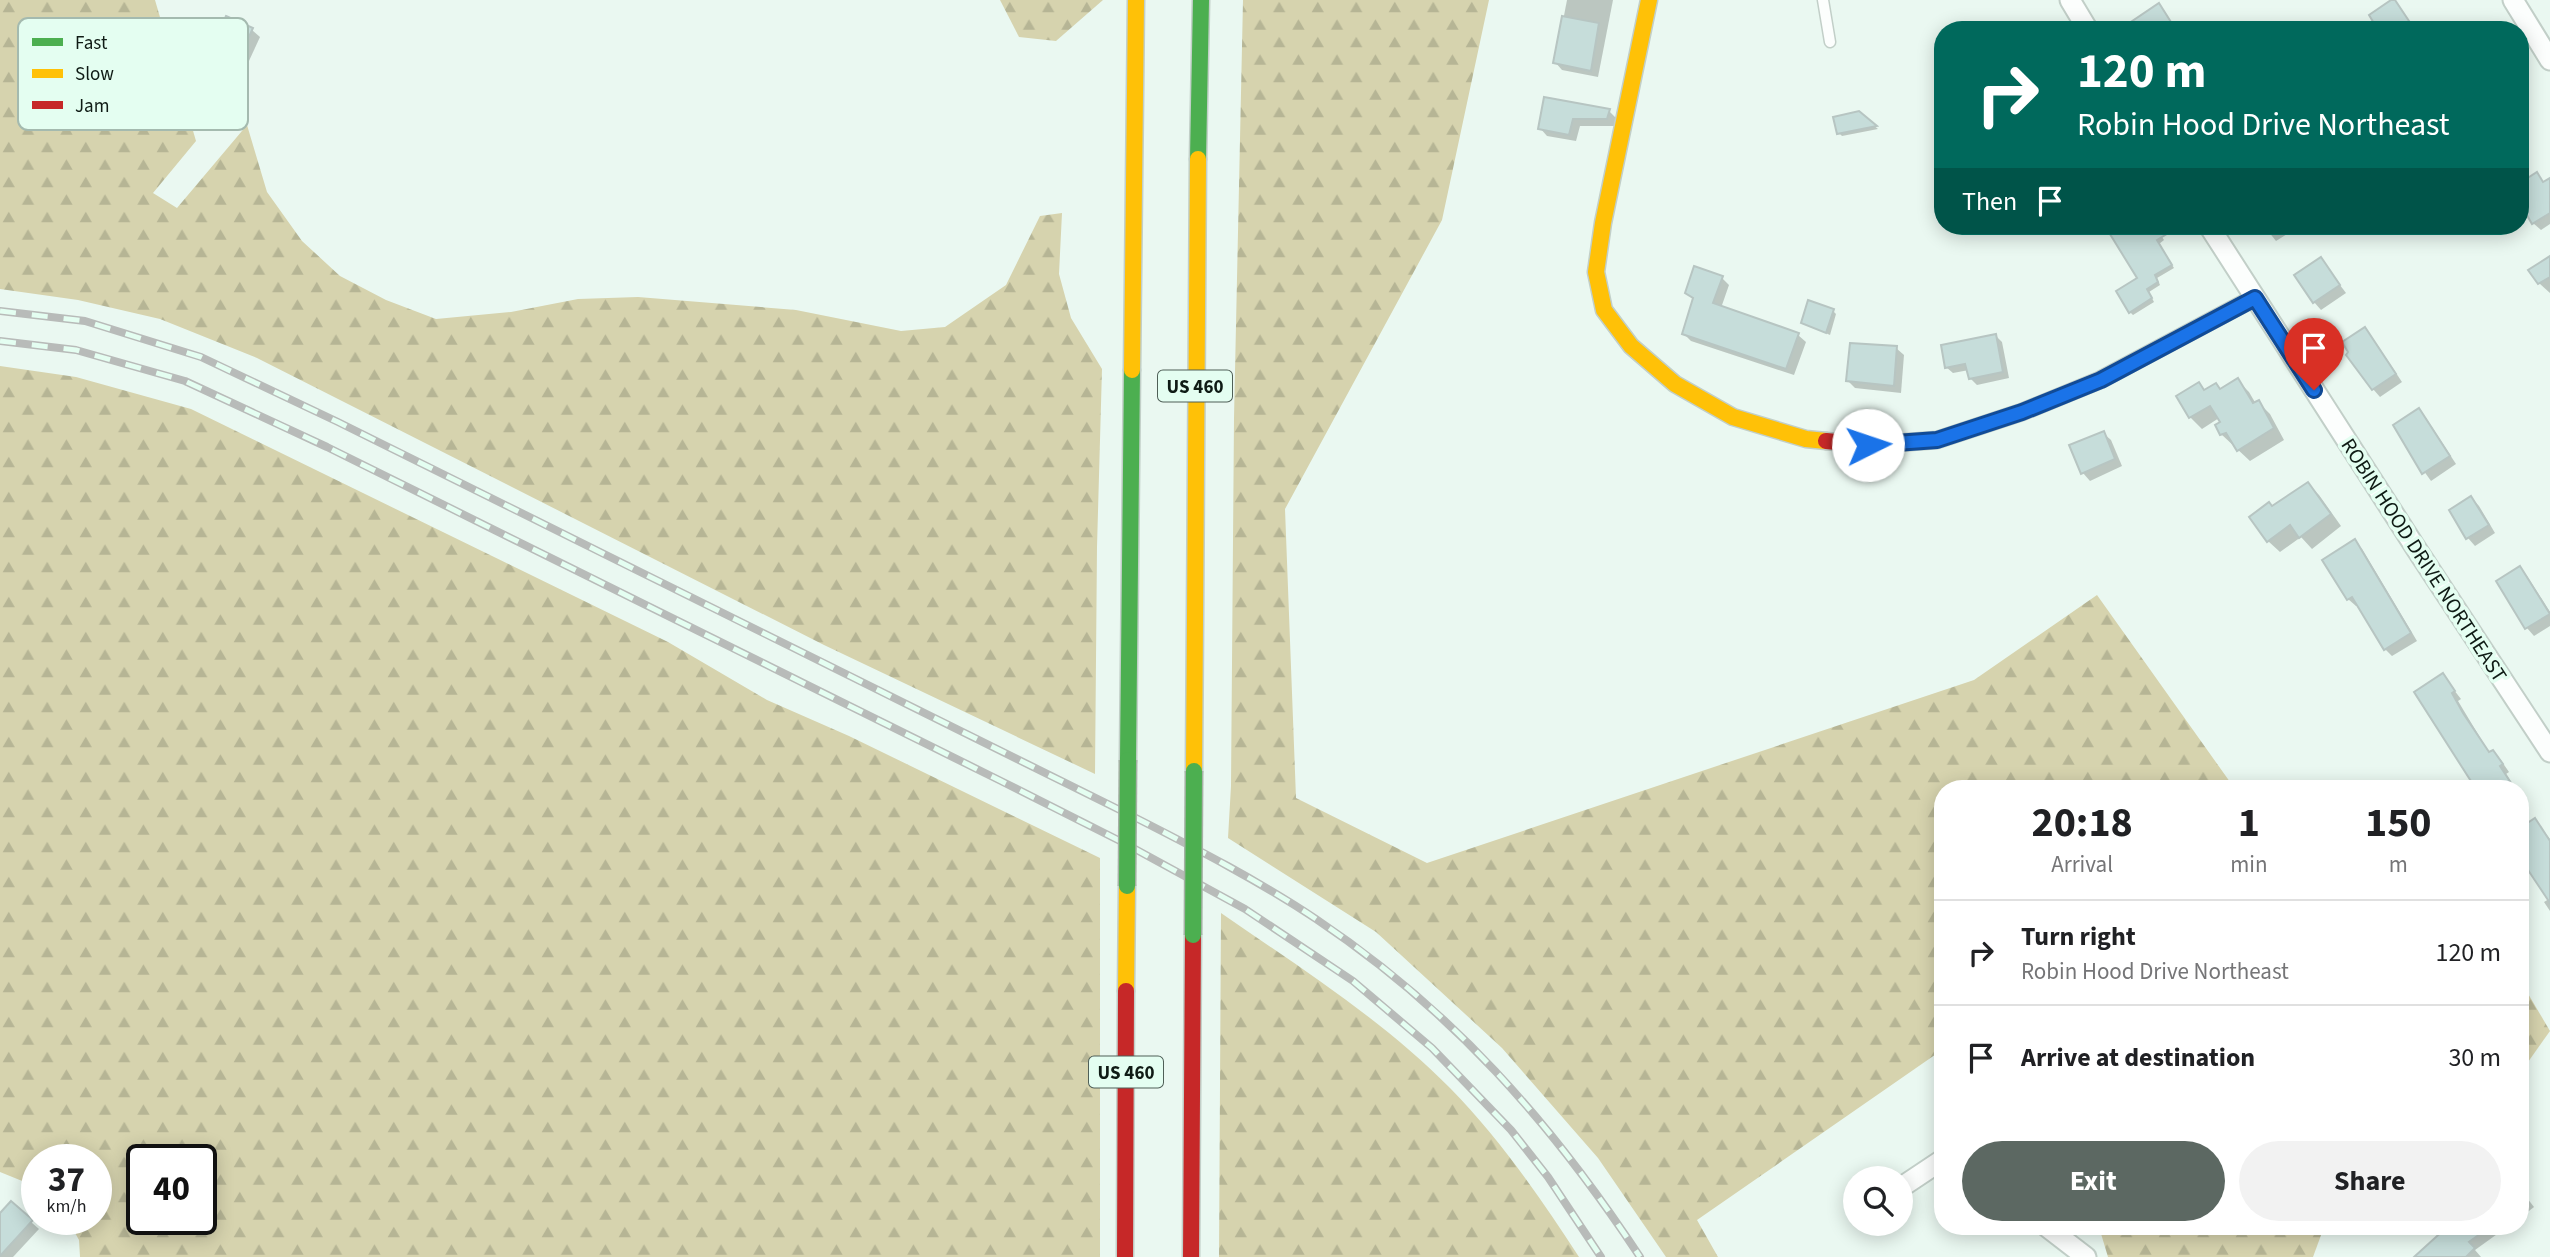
<!DOCTYPE html>
<style>
body{margin:0;font-family:"Source Sans 3",sans-serif;background:#f2f2f2;color:#202124;height:100vh;display:flex;flex-direction:column;font-size:26px;white-space:nowrap}
*{box-sizing:border-box;margin:0}
p{font-size:23px;color:#757577}
.icon{flex:none;width:38px;height:38px;fill:none;stroke:currentColor;stroke-width:2;stroke-linecap:round;stroke-linejoin:round}
.map{position:relative;flex:1;overflow:hidden}
.details{position:absolute;left:1934px;top:780px;width:595px;height:455px;display:flex;flex-direction:column;background:#fff;border-radius:28px;box-shadow:0 4px 18px #0003}
.details>*{flex:none}
.guide{position:absolute;left:1934px;top:21px;width:595px;height:214px;border-radius:28px;box-shadow:0 4px 18px #0003;background:#00695c;color:#fff;overflow:hidden}
.fabs{position:absolute;left:1843px;top:1166px;display:grid;gap:14px}
.fabs a{display:grid;place-items:center;width:70px;height:70px;border-radius:50%;background:#fff;box-shadow:0 4px 18px #0003;font-size:35px}
.speed{position:absolute;left:21px;top:1144px;display:flex;gap:14px;font-size:35px;font-weight:700;text-align:center}
.speed>*{display:grid;place-content:center;width:91px;height:91px;border-radius:50%;background:#fff;box-shadow:0 4px 18px #0003;line-height:1}
.speed small{font-size:18px;font-weight:400}
.speed .limit{border:4px solid #111;border-radius:10px;background:#fff;color:#111}
.pin{position:absolute;display:grid;place-items:center;width:60px;height:60px;color:#fff;margin:-72px -30px;border-radius:50% 50% 50% 0;rotate:-45deg;box-shadow:0 0 7px #0007}
.pin .icon{rotate:45deg}
.me{position:absolute;width:77px;margin:-38px;rotate:86deg;stroke-linejoin:round;filter:drop-shadow(0 0 5px #0008)}
.turn{display:flex;align-items:center;gap:24px;height:147px;padding:0 28px;font-size:32px}
.turn .icon{width:91px;height:91px;stroke-width:2.5}
.turn b{display:block;font-size:49px;line-height:60px}
.then{display:flex;align-items:center;height:66px;padding:0 28px;background:#0003;gap:14px;font-size:26px}
.eta{display:flex;justify-content:space-evenly;align-items:center;height:119px;text-align:center}
.eta b{font-size:42px;font-weight:700;line-height:49px}
.primary-button{display:flex;gap:14px;margin-top:auto;padding:14px 28px}
.primary-button a{flex:1;height:80px;border-radius:42px;background:#5c6862;color:#fff;font-size:28px;font-weight:700;line-height:80px;text-align:center}
.primary-button a+a{background:#f2f2f2;color:#202124}
ul{padding:0;list-style:none}
li{display:flex;align-items:center;gap:21px;height:105px;padding:0 28px;border-top:2px solid #e0e0e0}
li div{flex:1}
li b{display:block;font-size:26px}
li em{font-style:normal}
.map>svg:first-child{display:block}
.forest{fill:url(#forest-firs);fill-rule:evenodd}
.shadow{fill:#0003}
.building{fill:#c6ddda;stroke:#b7c5c2;stroke-width:2}
.lines{fill:none;stroke-linecap:round;stroke-linejoin:round}
.lane-casing{stroke:#c2cfc8;stroke-width:13}
.street-casing{stroke:#c2cfc8;stroke-width:23}
.fast-casing{stroke:#c2cfc8;stroke-width:19}
.slow-casing{stroke:#c2cfc8;stroke-width:19}
.jam-casing{stroke:#c2cfc8;stroke-width:19}
.lane{stroke:#fcfefd;stroke-width:10}
.street{stroke:#fcfefd;stroke-width:19}
.fast{stroke:#4caf50;stroke-width:16}
.slow{stroke:#ffc107;stroke-width:16}
.jam{stroke:#c62828;stroke-width:16}
.rail-casing{stroke:#b8bbb9;stroke-width:8}
.rail{stroke:#e4fef1;stroke-width:5;stroke-dasharray:16;stroke-linecap:butt}
.fast-bridge-casing{stroke:#a6b1a5;stroke-width:19;stroke-linecap:butt}
.fast-bridge{stroke:#4caf50;stroke-width:16}
.route-casing{stroke:#114b97;stroke-width:18}
.route{stroke:#1a73e8;stroke-width:12}
.labels{text-anchor:middle;stroke-width:7;stroke-linejoin:round;paint-order:stroke}
.shield{fill:#e4fef1;stroke:#4f5f57;stroke-width:2}
.shield-label{font-size:19px;font-weight:bold;fill:#0f1b15}
.street-label{font-size:21px;fill:#0f1b15;stroke:#e4fef1}
.key{fill:#e4fef1;stroke:#a4baaf;stroke-width:2}
.key-label{font-size:19px;fill:#0f1b15}
</style>
<div class="map">
<svg width="2550" height="1257" viewBox="0 0 2550 1257">
<defs>
<pattern id="forest-firs" width="22" height="20" patternUnits="userSpaceOnUse" patternTransform="scale(1.75)"><rect width="22" height="20" fill="#d6d3ae"/><path d="M5 1l3.5 6h-7zM16 11l3.5 6h-7z" fill="#b6b595"/></pattern>
</defs>
<rect width="100%" height="100%" fill="#eaf8f1"/>
<g class="forest">
<polygon points="0,0 155,0 196,141 153,193 177,208 247,125 267,192 302,241 340,276 386,300 436,319 511,312 578,299 638,297 796,310 901,331 945,327 1006,285 1040,216 1062,213 1059,274 1071,318 1102,369 1097,547 1095,774 824,645 257,358 160,319 78,300 0,289"/>
<polygon points="1000,0 1103,0 1056,41 1019,37"/>
<polygon points="1243,0 1489,0 1442,220 1285,509 1296,798 1427,863 1974,680 2097,595 2235,789 1942,789 1942,1050 1697,1220 1718,1257 1666,1257 1598,1158 1502,1048 1376,932 1228,838 1231,786 1234,418"/>
<path d="M 0,366 L 76,377 L 191,409 L 668,642 L 767,700 L 849,736 L 1100,858 L 1100,1257 L 80,1257 L 79,1240 L 68,1220 L 96,1220 L 96,1160 L 37,1160 L 37,1187 L 0,1172 ZM 201,1160 L 201,1220 L 142,1220 L 142,1160 Z"/>
<path d="M 1221,913 C 1299,967 1383,1020 1450,1088 C 1500,1139 1540,1197 1579,1257 L 1219,1257 Z"/>
<polygon points="2520,980 2550,1031 2528,1062 2520,1069"/>
<polygon points="2099,1227 2324,1227 2313,1257 2108,1257"/>
</g>
<g class="shadow">
<polygon points="1567,0 1613,0 1598,77 1562,70 1555,62"/>
<polygon points="252,30 260,37 230,102 204,91 197,83"/>
<polygon points="1545,100 1609,111 1616,118 1615,126 1580,126 1576,141 1547,136 1540,128"/>
<polygon points="1858,113 1878,129 1842,136 1839,133"/>
<polygon points="2537,175 2550,192 2550,224 2541,230 2533,223 2520,199 2520,185"/>
<polygon points="2123,226 2155,226 2164,240 2159,244 2174,268 2157,278 2160,285 2149,292 2154,302 2133,315 2130,312 2139,279 2111,233"/>
<polygon points="2264,226 2300,226 2276,241"/>
<polygon points="2550,258 2550,293 2539,283"/>
<polygon points="2321,260 2346,293 2321,310 2314,302"/>
<polygon points="1722,278 1729,285 1721,308 1798,335 1806,342 1794,375 1691,341 1684,334 1694,300 1687,293"/>
<polygon points="1833,311 1836,314 1830,335 1803,323"/>
<polygon points="2365,329 2372,337 2402,382 2380,397 2373,389"/>
<polygon points="1996,336 2002,342 2009,378 1977,385 1970,378 1969,370 1953,373 1946,367"/>
<polygon points="1896,348 1904,355 1901,393 1855,388 1848,381"/>
<polygon points="2237,380 2249,392 2256,404 2258,402 2270,414 2284,440 2250,461 2221,434 2222,423 2219,418 2202,429 2190,417 2199,384 2206,391 2221,390"/>
<polygon points="2419,411 2426,418 2456,464 2431,481 2406,446"/>
<polygon points="2103,433 2111,440 2122,466 2090,481 2083,473"/>
<polygon points="2307,484 2319,495 2341,526 2312,549 2301,537 2280,552 2268,541 2273,508"/>
<polygon points="2471,498 2479,506 2495,533 2475,546 2468,538 2451,511"/>
<polygon points="2355,542 2362,549 2417,641 2392,656 2385,649 2358,605 2356,606 2348,599"/>
<polygon points="2520,568 2527,576 2550,612 2550,626 2534,636 2527,628 2498,582"/>
<polygon points="2443,676 2461,699 2458,701 2490,754 2493,752 2500,759 2509,772 2506,774 2516,789 2478,789 2417,693"/>
<polygon points="2535,820 2550,839 2550,911 2544,902 2549,899 2520,855 2520,830"/>
<polygon points="2520,1189 2534,1207 2520,1218"/>
<polygon points="0,1216 31,1222 39,1229 13,1257 0,1257"/>
<polygon points="2450,1227 2507,1227 2475,1250 2481,1257 2416,1257"/>
</g>
<g class="building">
<polygon points="2391,0 2395,0 2415,30 2378,30 2369,15"/>
<polygon points="2159,3 2176,30 2119,30"/>
<polygon points="226,16 253,28 222,96 195,83"/>
<polygon points="1562,16 1599,23 1591,71 1553,63"/>
<polygon points="1544,97 1610,109 1607,119 1573,119 1569,135 1538,129"/>
<polygon points="1859,111 1877,126 1837,134 1833,117"/>
<polygon points="2537,172 2543,182 2550,178 2550,213 2532,224 2520,203 2520,183"/>
<polygon points="2105,226 2180,226 2157,240 2172,265 2155,275 2158,282 2147,289 2152,298 2129,313 2116,291 2137,278"/>
<polygon points="2550,256 2550,277 2538,284 2528,270"/>
<polygon points="2321,257 2340,285 2313,303 2294,275"/>
<polygon points="1694,266 1723,276 1713,303 1799,333 1786,369 1682,334 1693,298 1685,293"/>
<polygon points="1808,300 1834,309 1826,333 1801,323"/>
<polygon points="2365,327 2396,374 2372,390 2346,355 2348,352 2342,342"/>
<polygon points="1996,334 2003,372 1969,379 1965,364 1945,368 1941,345"/>
<polygon points="1850,343 1897,346 1894,386 1846,381"/>
<polygon points="2238,378 2253,403 2259,400 2274,428 2237,451 2226,433 2220,435 2215,425 2220,422 2210,406 2189,418 2176,396 2199,382 2204,390 2216,383 2220,389"/>
<polygon points="2419,408 2450,456 2422,474 2393,425"/>
<polygon points="2104,431 2115,459 2081,474 2069,445"/>
<polygon points="2308,482 2331,514 2299,538 2290,525 2267,542 2249,517 2269,502 2272,506"/>
<polygon points="2471,496 2489,525 2466,539 2449,510"/>
<polygon points="2355,539 2411,633 2384,650 2352,597 2347,600 2322,560"/>
<polygon points="2520,566 2550,614 2525,629 2496,581"/>
<polygon points="2443,673 2455,691 2452,693 2463,713 2489,752 2493,750 2503,764 2500,766 2515,789 2476,789 2414,692"/>
<polygon points="2535,818 2550,841 2550,903 2520,858 2520,828"/>
<polygon points="11,1201 33,1220 0,1256 0,1213"/>
<polygon points="2447,1227 2490,1227 2469,1242 2475,1248 2466,1257 2414,1257"/>
</g>
<g class="lines">
<defs>
<polyline id="lane" points="1823,0 1830,42"/>
<g id="street">
<polyline points="2070,0 2088,30"/>
<polyline points="2513,0 2550,60"/>
<polyline points="2209,226 2417,550 2550,752"/>
<polyline points="1900,1188 1942,1160"/>
<polyline points="2047,1227 2086,1257"/>
</g>
<g id="fast">
<polyline points="1198,159 1201,0"/>
<polyline points="1128,760 1132,370"/>
</g>
<g id="slow">
<polyline points="1649,0 1603,223 1596,272 1604,310 1631,346 1675,384 1733,417 1806,439 1826,441"/>
<polyline points="1132,370 1136,0"/>
<polyline points="1194,771 1198,159"/>
<polyline points="1126,991 1127,886"/>
</g>
<g id="jam">
<polyline points="1826,441 1868,445 1937,440 2022,412 2100,380 2254,298"/>
<polyline points="1125,1257 1126,991"/>
<polyline points="1191,1257 1193,935"/>
</g>
</defs>
<use href="#lane" class="lane-casing"/>
<use href="#street" class="street-casing"/>
<use href="#fast" class="fast-casing"/>
<use href="#slow" class="slow-casing"/>
<use href="#jam" class="jam-casing"/>
<use href="#lane" class="lane"/>
<use href="#street" class="street"/>
<use href="#fast" class="fast"/>
<use href="#slow" class="slow"/>
<use href="#jam" class="jam"/>
<defs>
<g id="rail">
<path d="M 0,311 L 85,321 L 201,357 L 338,422 L 1136,818 C 1197,849 1259,881 1316,919 C 1452,1010 1550,1121 1640,1257"/>
<polyline points="0,341 76,350 185,381 327,447 1001,781 1124,843 1245,909 1353,981 1432,1048 1511,1130 1548,1177 1601,1257"/>
</g>
</defs>
<use href="#rail" class="rail-casing"/>
<use href="#rail" class="rail"/>
<defs>
<g id="fast-bridge">
<polyline points="1127,886 1128,760"/>
<polyline points="1193,935 1194,771"/>
</g>
</defs>
<use href="#fast-bridge" class="fast-bridge-casing"/>
<use href="#fast-bridge" class="fast-bridge"/>
</g>
<g class="lines">
<defs>
<polyline id="route" points="1868,445 1937,440 2022,412 2101,380 2255,298 2314,390"/>
</defs>
<use href="#route" class="route-casing"/>
<use href="#route" class="route"/>
</g>
<g class="labels">
<g class="shield">
<rect x="1158" y="370.5" width="74" height="31" rx="5"/>
<rect x="1089" y="1056.5" width="74" height="31" rx="5"/>
</g>
<g class="shield-label">
<text x="1195" y="393">US 460</text>
<text x="1126" y="1079">US 460</text>
</g>
<g class="street-label">
<text transform="translate(2424 560) rotate(57)" y="7">ROBIN HOOD DRIVE NORTHEAST</text>
</g>
</g>
<rect x="18" y="18" width="230" height="112" rx="10" class="key"/>
<rect x="32" y="38" width="31" height="8" fill="#4caf50"/>
<rect x="32" y="69" width="31" height="9" fill="#ffc107"/>
<rect x="32" y="101" width="31" height="8" fill="#c62828"/>
<g class="key-label">
<text x="75" y="49">Fast</text>
<text x="75" y="80">Slow</text>
<text x="75" y="112">Jam</text>
</g>
</svg>
<div class="fabs">
<a><svg class="icon" aria-label="search" viewBox="0 0 24 24"><circle cx="10" cy="10" r="6"/><path d="M15 15l6 6"/></svg></a>
</div>
<div class="speed"><div>37<small>km/h</small></div><div class="limit">40</div></div>
<div class="pin" style="left:2314px;top:390px;background:#d93025"><svg class="icon" aria-label="arrive" viewBox="0 0 24 24"><path d="M6 21V4h12l-3 4 3 4H6"/></svg></div>
<svg class="me" style="left:1868px;top:445px" viewBox="-20 -20 40 40"><circle r="19" fill="#fff"/><path d="M0-13L10 11 0 6-10 11z" fill="#1a73e8"/></svg>
<div class="guide">
<div class="turn"><svg class="icon" aria-label="right" viewBox="0 0 24 24"><path d="M7 20v-9h11M14 6l5 5-5 5"/></svg><div><b>120 m</b>Robin Hood Drive Northeast</div></div>
<div class="then">Then<svg class="icon" aria-label="arrive" viewBox="0 0 24 24"><path d="M6 21V4h12l-3 4 3 4H6"/></svg></div>
</div>
<section class="details">
<div class="eta">
<div><b>20:18</b><p>Arrival</p></div>
<div><b>1</b><p>min</p></div>
<div><b>150</b><p>m</p></div>
</div>
<ul>
<li><svg class="icon" aria-label="right" viewBox="0 0 24 24"><path d="M7 20v-9h11M14 6l5 5-5 5"/></svg><div><b>Turn right</b><p>Robin Hood Drive Northeast</p></div><em>120 m</em></li>
<li><svg class="icon" aria-label="arrive" viewBox="0 0 24 24"><path d="M6 21V4h12l-3 4 3 4H6"/></svg><div><b>Arrive at destination</b></div><em>30 m</em></li>
</ul>
<div class="primary-button"><a>Exit</a><a>Share</a></div>
</section>
</div>
